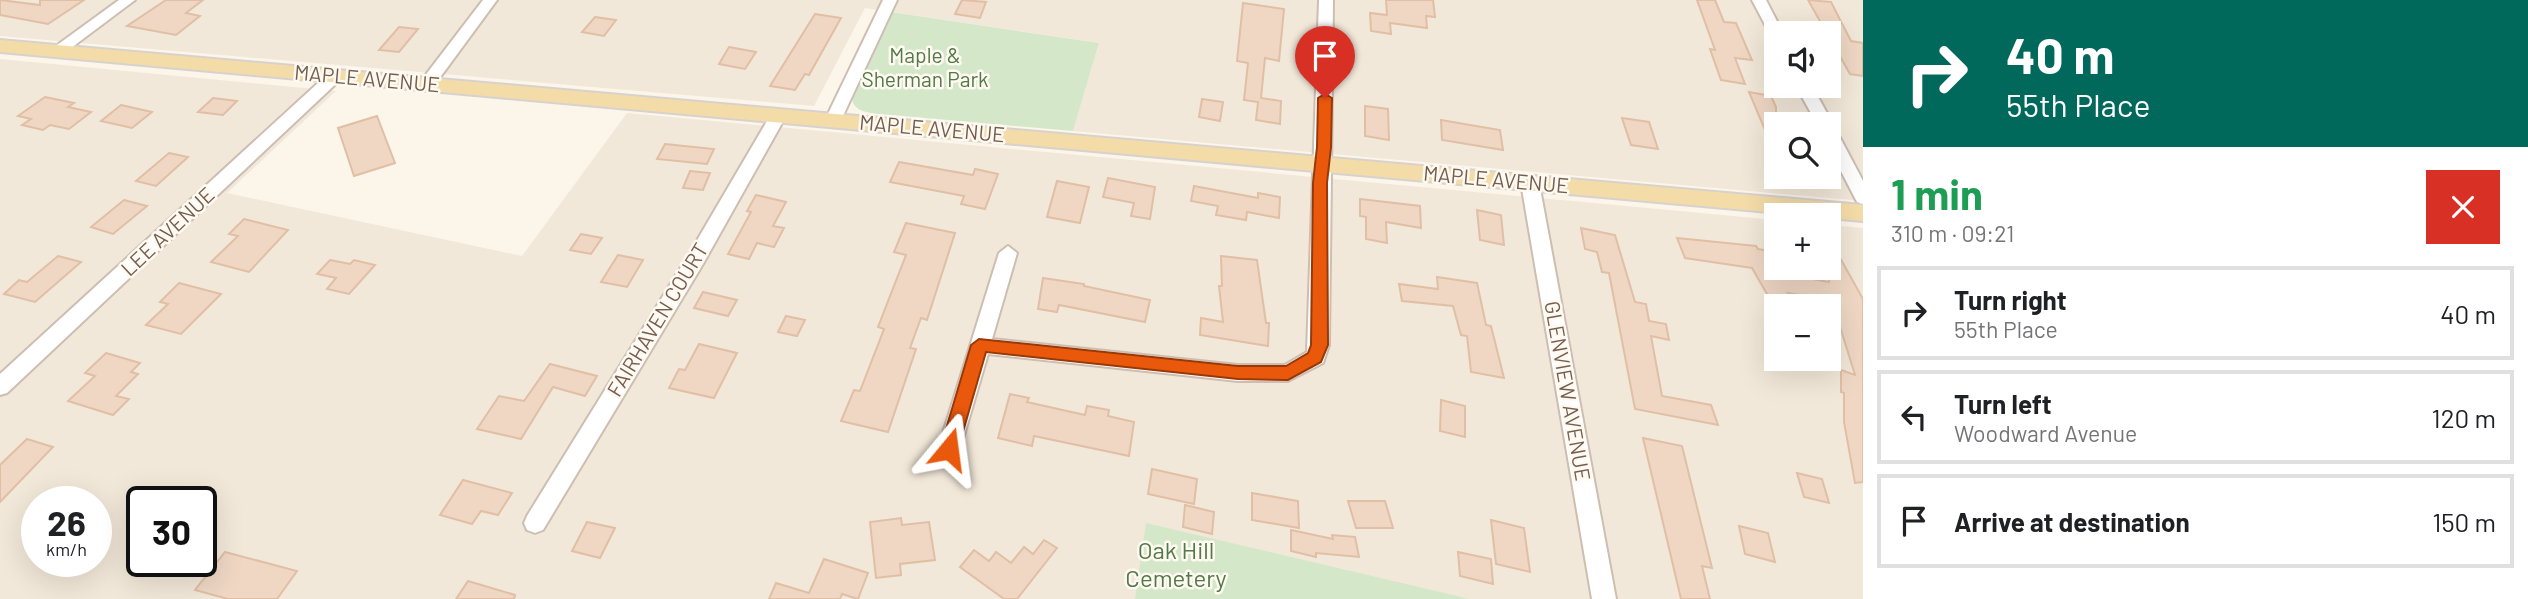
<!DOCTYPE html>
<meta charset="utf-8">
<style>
body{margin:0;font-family:Barlow,sans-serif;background:#f2f2f2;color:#202124;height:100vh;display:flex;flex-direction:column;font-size:26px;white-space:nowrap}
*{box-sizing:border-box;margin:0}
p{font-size:23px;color:#757577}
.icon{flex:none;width:38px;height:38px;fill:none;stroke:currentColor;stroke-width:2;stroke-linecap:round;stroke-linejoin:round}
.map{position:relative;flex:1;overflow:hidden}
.panel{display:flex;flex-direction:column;background:#fff;width:665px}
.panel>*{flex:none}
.top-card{background:#00695c;color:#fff;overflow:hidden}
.tools{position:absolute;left:1764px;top:21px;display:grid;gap:14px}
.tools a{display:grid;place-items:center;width:77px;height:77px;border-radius:0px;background:#fff;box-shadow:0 7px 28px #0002;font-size:35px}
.speed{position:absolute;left:21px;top:486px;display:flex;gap:14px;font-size:35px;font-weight:700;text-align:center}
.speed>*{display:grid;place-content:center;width:91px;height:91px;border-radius:50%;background:#fff;box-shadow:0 7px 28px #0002;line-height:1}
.speed small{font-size:18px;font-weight:400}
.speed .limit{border:4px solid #111;border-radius:10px;background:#fff;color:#111}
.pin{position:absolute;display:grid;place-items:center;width:60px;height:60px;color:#fff;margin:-72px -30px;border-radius:50% 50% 50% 0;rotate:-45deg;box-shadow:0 0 7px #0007}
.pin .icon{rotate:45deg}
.me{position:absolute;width:77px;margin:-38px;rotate:16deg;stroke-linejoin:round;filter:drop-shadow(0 0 5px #0008)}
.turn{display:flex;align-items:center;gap:24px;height:147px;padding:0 28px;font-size:32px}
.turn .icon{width:91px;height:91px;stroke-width:2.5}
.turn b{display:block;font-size:49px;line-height:60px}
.round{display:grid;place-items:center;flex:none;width:74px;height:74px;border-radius:0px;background:#f2f2f2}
.headline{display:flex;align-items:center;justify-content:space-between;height:119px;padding:0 28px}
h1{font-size:42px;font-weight:700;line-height:52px;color:#1e9e55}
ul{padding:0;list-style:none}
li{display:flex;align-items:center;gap:21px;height:94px;margin:0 14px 10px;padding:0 14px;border:4px solid #e0e0e0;border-radius:0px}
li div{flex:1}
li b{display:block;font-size:26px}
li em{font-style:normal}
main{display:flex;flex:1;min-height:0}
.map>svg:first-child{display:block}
.residential{fill:#f2e8d9;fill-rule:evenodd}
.green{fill:#d4e8c9}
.building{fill:#efd7c4;stroke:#e0bfa5;stroke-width:2}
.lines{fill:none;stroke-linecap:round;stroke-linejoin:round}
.minor-casing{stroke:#cdbeb1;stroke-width:4}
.major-casing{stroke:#d8d2ce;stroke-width:4}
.minor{fill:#fff;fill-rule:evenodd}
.major{fill:#f4dca8;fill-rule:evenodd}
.route{fill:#ea580c;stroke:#983908;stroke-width:2}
.labels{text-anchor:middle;stroke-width:5;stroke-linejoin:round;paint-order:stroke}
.park-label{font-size:21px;fill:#547948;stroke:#fef9f1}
.street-label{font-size:21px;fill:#745e4f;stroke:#fef9f1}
.near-park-label{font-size:24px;fill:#547948;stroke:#fef9f1}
</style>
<main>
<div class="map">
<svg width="1863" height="599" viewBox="0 0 1863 599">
<rect width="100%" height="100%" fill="#fbf5ea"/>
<g class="residential">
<path d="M 0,0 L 1863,0 L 1863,201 L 1073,131 L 1099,43 L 865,8 L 814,106 L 0,36 ZM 1776,33 L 1829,33 L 1829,86 L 1776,86 ZM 1776,124 L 1829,124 L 1829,177 L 1776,177 Z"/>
<path d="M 0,59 L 336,91 L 227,193 L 522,256 L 627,113 L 1776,220 L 1776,268 L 1829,268 L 1829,225 L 1863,228 L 1863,599 L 0,599 ZM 1776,306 L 1829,306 L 1829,359 L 1776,359 ZM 37,502 L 96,502 L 96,562 L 37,562 ZM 142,502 L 201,502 L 201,562 L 142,562 Z"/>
</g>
<g class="green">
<path d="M 891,12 L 1099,43 L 1073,131 L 891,115 C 874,113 847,115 853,91 Z"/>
<polygon points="1146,523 1470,599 1135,599"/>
</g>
<g class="building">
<polygon points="0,0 40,5 40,0 84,0 48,24 0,15"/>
<polygon points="166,0 203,0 186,13 200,16 176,35 127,26"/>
<polygon points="962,0 986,2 980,18 955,14"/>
<polygon points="1386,0 1433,0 1435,17 1426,16 1427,28 1390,23 1391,34 1371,31 1370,13 1387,15"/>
<polygon points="1697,0 1715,0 1724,22 1736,23 1752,60 1735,58 1745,84 1721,80 1710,49 1715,50"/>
<polygon points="1808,0 1831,2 1851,41 1863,43 1863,76 1850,74"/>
<polygon points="1243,3 1284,9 1279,61 1265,58 1261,98 1281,101 1280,124 1256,120 1258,102 1244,100 1248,63 1237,61"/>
<polygon points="815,14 841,18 809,75 805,74 795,90 770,86"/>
<polygon points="595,17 616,20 604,36 582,32"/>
<polygon points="399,27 418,29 399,52 379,50"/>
<polygon points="729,47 756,52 745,69 719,64"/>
<polygon points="1749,92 1771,96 1776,107 1776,156"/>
<polygon points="45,97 74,103 68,107 91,112 69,129 50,125 43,130 22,125 31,119 18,116"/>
<polygon points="213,98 237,101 223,115 198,112"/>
<polygon points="1202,99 1223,102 1220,121 1199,117"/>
<polygon points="121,105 152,112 132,128 101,121"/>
<polygon points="1365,106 1388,109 1389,140 1365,136"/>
<polygon points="377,116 395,163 354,176 338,128"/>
<polygon points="1622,118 1649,122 1658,149 1631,145"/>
<polygon points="1441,120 1500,130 1503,150 1442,140"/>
<polygon points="665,144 714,149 707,164 657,159"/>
<polygon points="169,153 188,157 156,186 136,181"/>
<polygon points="899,162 973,175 975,169 998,174 985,209 961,204 964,196 890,182"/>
<polygon points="690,171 710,173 703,190 683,188"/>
<polygon points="1108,178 1155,187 1150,219 1131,216 1134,203 1103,197"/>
<polygon points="1057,181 1089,187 1080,223 1047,217"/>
<polygon points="1194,186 1258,198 1258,193 1280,197 1279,218 1247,212 1246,220 1216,215 1218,206 1191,201"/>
<polygon points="756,195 786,202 773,226 784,228 774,247 757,243 749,259 728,254 751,212 747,211"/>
<polygon points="1360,199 1420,206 1421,228 1386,222 1387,243 1366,239 1366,217 1360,216"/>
<polygon points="124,200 147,206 113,234 91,227"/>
<polygon points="1477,210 1501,215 1504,245 1480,240"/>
<polygon points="244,219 288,230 249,272 211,262 238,236 229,234"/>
<polygon points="906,223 955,233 927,320 921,318 910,348 916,349 888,432 841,421 854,390 860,391 884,329 878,327 906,255 894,252"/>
<polygon points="1581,228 1615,235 1635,302 1646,304 1649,321 1666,324 1669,340 1651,336 1662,396 1711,405 1718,425 1635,409 1609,273 1602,272 1597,252 1585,249"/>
<polygon points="581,234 602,238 591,254 570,250"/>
<polygon points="1677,238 1756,246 1758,249 1776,252 1776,272 1829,282 1829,238 1863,299 1863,482 1855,483 1844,422 1844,393 1841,392 1841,370 1855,375 1832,301 1788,293 1794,303 1771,301 1752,268 1685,258"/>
<polygon points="618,255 643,260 627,287 601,282"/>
<polygon points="58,256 81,262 35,302 4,294 19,280 27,282"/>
<polygon points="1221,256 1257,260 1266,323 1269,323 1268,346 1200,335 1201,318 1223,322 1219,286 1222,286"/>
<polygon points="330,260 350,264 354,260 375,265 349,294 327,289 336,278 317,274"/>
<polygon points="1437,277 1477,283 1486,325 1491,326 1504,378 1471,372 1467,336 1461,335 1453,306 1402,301 1399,284 1438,289"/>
<polygon points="1043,278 1084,284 1084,286 1150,300 1145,322 1059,305 1057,312 1038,309"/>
<polygon points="179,283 221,294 181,334 146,325 168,304 160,302"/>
<polygon points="703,292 737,300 728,316 694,308"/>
<polygon points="786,316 805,320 797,336 778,332"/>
<polygon points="699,344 737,353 714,398 669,388 679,369 685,370"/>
<polygon points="106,353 140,363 131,372 138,374 116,396 129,399 113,415 68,401 95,376 85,373"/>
<polygon points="550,364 597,376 585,396 553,387 521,439 477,429 499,396 524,401"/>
<polygon points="1010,394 1029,398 1027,402 1085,415 1087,406 1109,410 1108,416 1134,422 1129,456 1034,436 1032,446 998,438"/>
<polygon points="1441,400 1465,406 1465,437 1440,431"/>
<polygon points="1643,438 1682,446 1712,568 1702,566 1710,599 1681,599"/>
<polygon points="27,439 53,447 0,502 0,465"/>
<polygon points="1152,469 1197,479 1194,504 1148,494"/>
<polygon points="1797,473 1822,479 1829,503 1804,497"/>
<polygon points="463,480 512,493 498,515 481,511 472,524 440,515"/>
<polygon points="1252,493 1298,501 1299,528 1252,520"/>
<polygon points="1348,501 1385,501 1393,528 1356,528"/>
<polygon points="1185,505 1214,512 1212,534 1183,527"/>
<polygon points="901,518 902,525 929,522 935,560 900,564 901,575 876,578 870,522"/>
<polygon points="1491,520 1524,528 1530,572 1496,564"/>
<polygon points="587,522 615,528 600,558 572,551"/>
<polygon points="1739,526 1768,533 1775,562 1745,554"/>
<polygon points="1291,530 1333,539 1332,535 1355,537 1359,557 1316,553 1316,557 1291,551"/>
<polygon points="1044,540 1057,548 1017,599 1004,599 960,567 974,550 989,561 996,552 1011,563 1024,547 1033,554"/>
<polygon points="225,552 297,571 277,599 228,599 195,590"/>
<polygon points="1458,552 1491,559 1493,584 1460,576"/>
<polygon points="824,559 868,573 858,599 842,594 840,599 769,599 776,583 809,593"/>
<polygon points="468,581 515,595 514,599 456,599"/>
</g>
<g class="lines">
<defs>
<g id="minor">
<polygon points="119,0 135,0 63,54 53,54 53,48"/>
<polygon points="483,0 497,0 433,87 421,87 421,81"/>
<polygon points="883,0 897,0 841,120 833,125 827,124 825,120"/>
<polygon points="1319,0 1333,0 1329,345 1323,363 1288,381 1238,381 988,354 960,449 957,456 949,458 941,456 938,449 999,253 1008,246 1017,253 992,339 1238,365 1285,365 1307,352"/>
<polygon points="1752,0 1766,0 1783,33 1776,33 1776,37 1771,36"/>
<polygon points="335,71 343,76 341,79 7,393 0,395 0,374 329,73"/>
<polygon points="1796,86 1812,86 1833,124 1831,127 1837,132 1863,181 1863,204 1857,202 1829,148 1829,124 1817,124"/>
<polygon points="778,111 786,116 703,264 543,530 535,533 527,530 524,523 527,516 689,254 770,116"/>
<polygon points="1530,177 1539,183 1616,599 1592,599 1521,183"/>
</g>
<polygon id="major" points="0,40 1863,205 1863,221 1829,218 1829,215 1801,215 0,52"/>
</defs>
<use href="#minor" class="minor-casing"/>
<use href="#major" class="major-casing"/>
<use href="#minor" class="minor"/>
<use href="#major" class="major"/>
</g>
<polygon class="route" points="1325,94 1332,98 1331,147 1327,183 1328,345 1321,362 1288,380 1238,379 986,352 958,449 949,456 942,454 940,449 971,345 979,339 1238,366 1286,366 1308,353 1311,345 1313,183 1317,147 1318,98"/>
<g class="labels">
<g class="park-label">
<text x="925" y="63">Maple &amp;<tspan x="925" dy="24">Sherman Park</tspan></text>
</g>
<g class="street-label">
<text transform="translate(367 79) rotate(5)" y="7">MAPLE AVENUE</text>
<text transform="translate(932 129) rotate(5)" y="7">MAPLE AVENUE</text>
<text transform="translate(1496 180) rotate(5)" y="7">MAPLE AVENUE</text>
<text transform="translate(168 232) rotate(-43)" y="7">LEE AVENUE</text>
<text transform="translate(658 320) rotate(-59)" y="7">FAIRHAVEN COURT</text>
<text transform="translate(1567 391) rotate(80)" y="7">GLENVIEW AVENUE</text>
</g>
<g class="near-park-label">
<text x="1176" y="559">Oak Hill<tspan x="1176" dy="28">Cemetery</tspan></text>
</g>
</g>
</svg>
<div class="tools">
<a><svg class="icon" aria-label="sound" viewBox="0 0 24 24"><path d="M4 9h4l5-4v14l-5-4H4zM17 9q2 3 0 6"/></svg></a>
<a><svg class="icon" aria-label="search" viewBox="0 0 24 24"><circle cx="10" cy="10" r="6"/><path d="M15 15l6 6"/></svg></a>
<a>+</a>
<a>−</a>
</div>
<div class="speed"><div>26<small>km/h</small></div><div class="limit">30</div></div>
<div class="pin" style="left:1325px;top:98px;background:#d93025"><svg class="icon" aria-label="arrive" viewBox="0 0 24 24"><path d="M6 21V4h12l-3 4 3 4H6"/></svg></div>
<svg class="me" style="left:949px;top:449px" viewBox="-20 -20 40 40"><path d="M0-17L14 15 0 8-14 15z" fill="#ea580c" stroke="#fff" stroke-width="4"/></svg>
</div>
<section class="panel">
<div class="top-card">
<div class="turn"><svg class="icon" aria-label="right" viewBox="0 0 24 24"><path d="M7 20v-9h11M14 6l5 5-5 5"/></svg><div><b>40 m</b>55th Place</div></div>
</div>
<div class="headline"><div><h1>1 min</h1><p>310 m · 09:21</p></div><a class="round" style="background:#d93025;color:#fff"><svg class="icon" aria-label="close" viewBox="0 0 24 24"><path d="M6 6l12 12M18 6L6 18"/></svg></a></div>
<ul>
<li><svg class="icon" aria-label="right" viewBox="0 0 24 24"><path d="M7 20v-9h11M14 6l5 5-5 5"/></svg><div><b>Turn right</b><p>55th Place</p></div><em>40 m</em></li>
<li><svg class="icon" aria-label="left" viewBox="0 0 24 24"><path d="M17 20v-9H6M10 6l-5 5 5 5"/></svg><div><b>Turn left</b><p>Woodward Avenue</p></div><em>120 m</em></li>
<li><svg class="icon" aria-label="arrive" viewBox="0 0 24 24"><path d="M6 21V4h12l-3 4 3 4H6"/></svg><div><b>Arrive at destination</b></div><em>150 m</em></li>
</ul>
</section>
</main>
